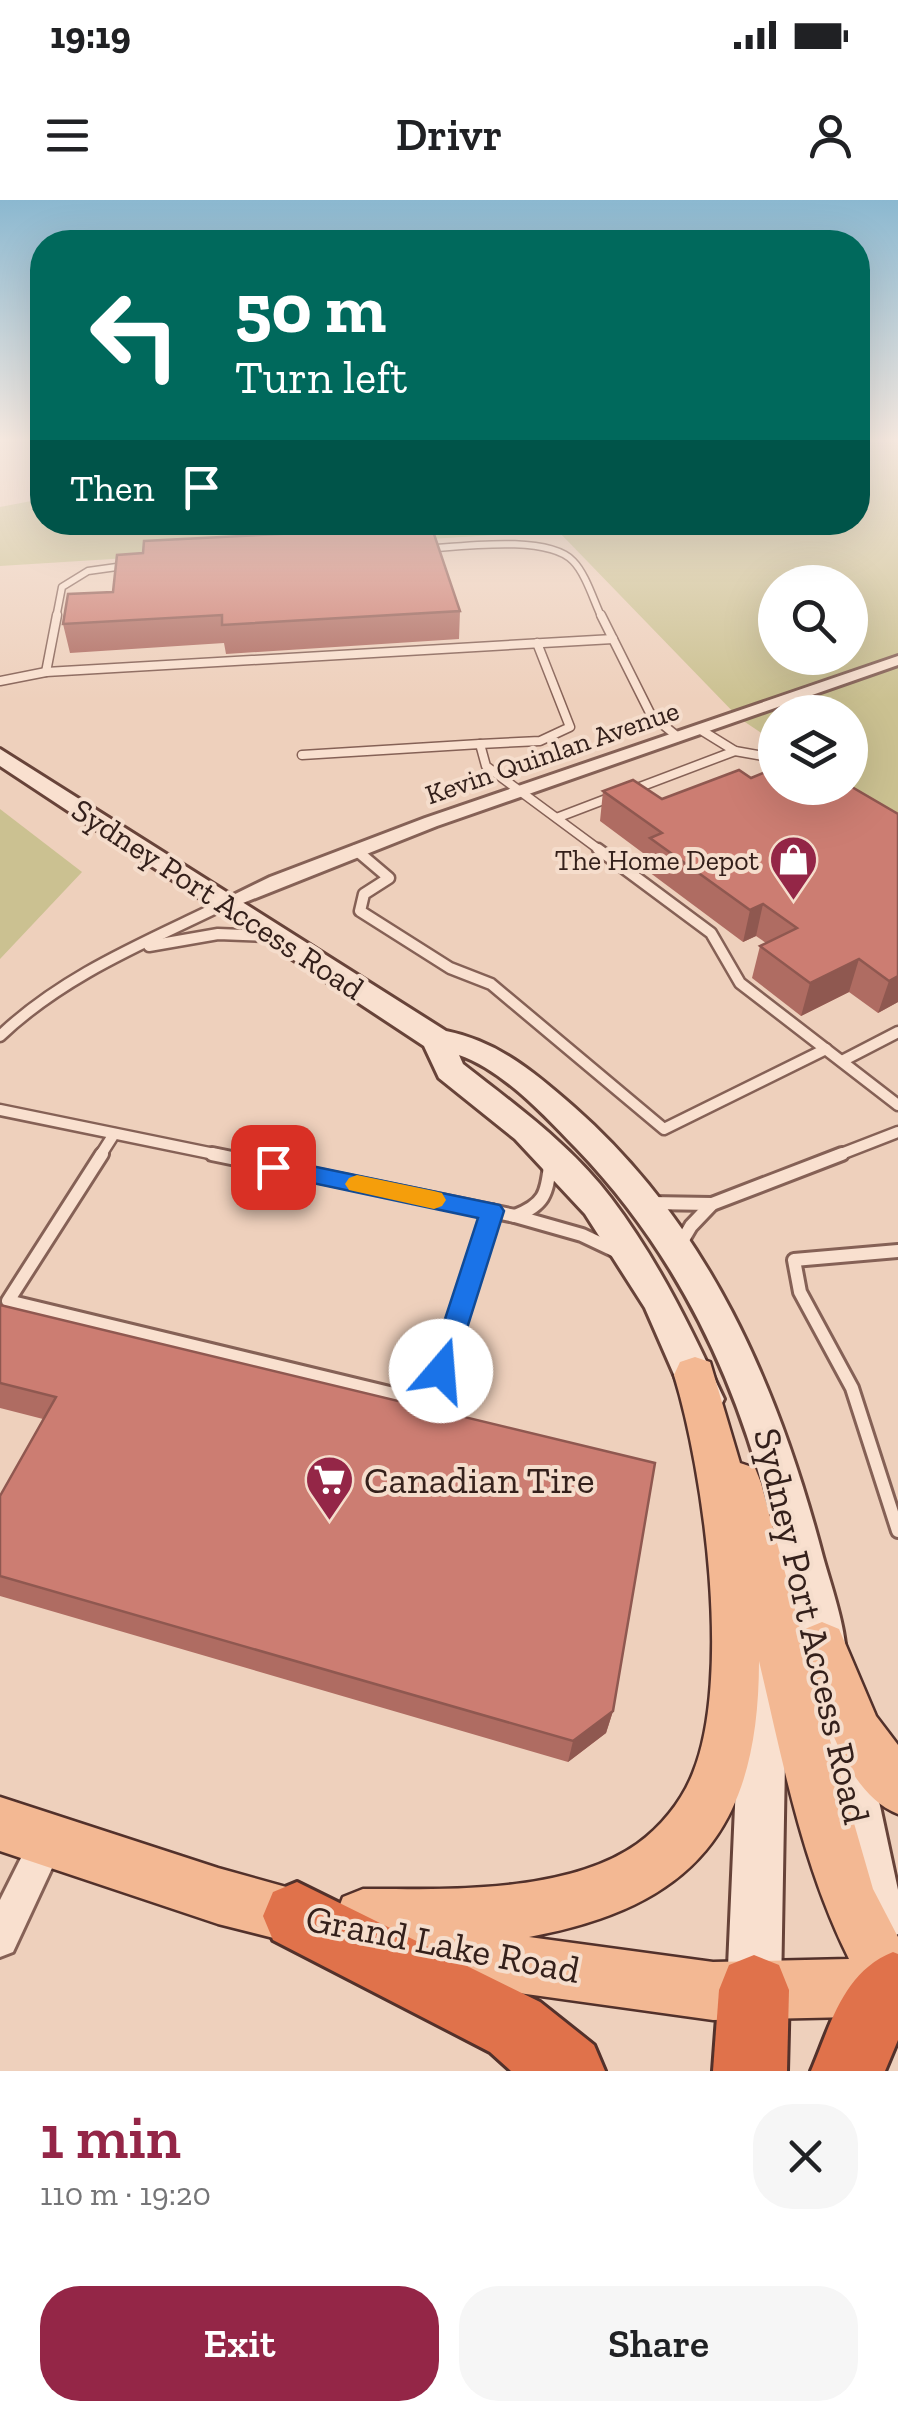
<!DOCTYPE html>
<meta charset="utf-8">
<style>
body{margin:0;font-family:"Zilla Slab",serif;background:#f6f6f6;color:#202124;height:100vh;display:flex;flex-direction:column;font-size:38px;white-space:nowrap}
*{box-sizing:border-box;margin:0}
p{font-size:32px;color:#757577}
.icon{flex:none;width:55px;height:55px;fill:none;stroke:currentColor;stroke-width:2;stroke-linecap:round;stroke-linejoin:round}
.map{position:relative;height:1871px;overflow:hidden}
.side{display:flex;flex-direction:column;background:#fff;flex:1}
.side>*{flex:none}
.guide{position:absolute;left:30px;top:30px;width:840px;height:305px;border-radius:40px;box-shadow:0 10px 40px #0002;background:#00695c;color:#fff;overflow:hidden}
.tools{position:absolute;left:758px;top:365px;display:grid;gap:20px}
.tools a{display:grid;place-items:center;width:110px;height:110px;border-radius:50%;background:#fff;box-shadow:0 10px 40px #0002;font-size:50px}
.pin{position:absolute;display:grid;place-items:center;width:85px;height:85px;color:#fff;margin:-42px;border-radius:20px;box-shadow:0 5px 15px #0006}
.me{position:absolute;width:110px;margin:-55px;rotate:18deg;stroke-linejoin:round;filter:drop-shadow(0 0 8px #0008)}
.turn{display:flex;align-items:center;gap:35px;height:210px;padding:0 40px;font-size:45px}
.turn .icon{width:130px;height:130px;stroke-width:2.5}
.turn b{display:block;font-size:70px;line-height:85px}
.then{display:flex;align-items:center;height:95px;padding:0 40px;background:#0003;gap:20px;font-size:38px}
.round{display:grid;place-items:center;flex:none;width:105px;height:105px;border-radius:40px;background:#f6f6f6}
.head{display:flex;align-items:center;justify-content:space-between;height:170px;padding:0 40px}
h1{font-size:60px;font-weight:600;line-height:75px;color:#942647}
.primary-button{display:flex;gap:20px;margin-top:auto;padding:20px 40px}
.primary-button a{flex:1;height:115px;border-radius:40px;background:#942647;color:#fff;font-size:40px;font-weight:600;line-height:115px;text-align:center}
.primary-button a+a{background:#f6f6f6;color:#202124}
.status{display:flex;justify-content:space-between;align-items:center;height:70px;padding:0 50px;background:#fff;direction:ltr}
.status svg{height:28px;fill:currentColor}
header{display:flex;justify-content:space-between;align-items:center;height:130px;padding:0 40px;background:#fff;font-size:45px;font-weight:600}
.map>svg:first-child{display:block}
.green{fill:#cbc191;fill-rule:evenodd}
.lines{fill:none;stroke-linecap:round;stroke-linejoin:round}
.lane-far3-casing{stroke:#856156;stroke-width:9}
.lane-far2-casing{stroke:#856156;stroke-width:11}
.lane-far1-casing{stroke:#856156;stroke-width:15}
.lane-casing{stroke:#856156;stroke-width:18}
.street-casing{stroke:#856156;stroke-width:6}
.secondary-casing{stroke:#674339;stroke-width:6}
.primary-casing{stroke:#52312b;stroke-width:5}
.highway-casing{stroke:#52312b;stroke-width:6}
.lane-far3{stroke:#f9e0cf;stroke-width:6}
.lane-far2{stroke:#f9e0cf;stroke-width:8}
.lane-far1{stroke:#f9e0cf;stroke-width:10}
.lane{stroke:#f9e0cf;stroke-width:12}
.street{fill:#f9e0cf;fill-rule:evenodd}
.secondary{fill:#f9e0cf;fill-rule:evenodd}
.primary{fill:#f3b893;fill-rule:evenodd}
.highway{fill:#e0724b;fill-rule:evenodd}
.wall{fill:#af6c62}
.shaded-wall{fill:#8f5850}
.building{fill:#cc7d72;stroke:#8f5850;stroke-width:2.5}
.route{fill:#1a73e8;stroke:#114b97;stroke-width:2.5}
.slow{fill:#f59e0b}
.labels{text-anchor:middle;stroke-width:8;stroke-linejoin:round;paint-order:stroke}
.far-street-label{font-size:28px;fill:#34201b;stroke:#f5ddcc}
.far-poi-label{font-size:28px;fill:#34201b;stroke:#f5ddcc;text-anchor:end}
.street-label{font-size:32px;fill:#34201b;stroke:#f5ddcc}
.near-poi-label{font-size:38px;fill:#34201b;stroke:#f5ddcc;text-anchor:start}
.near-street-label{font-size:38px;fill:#34201b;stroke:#f5ddcc}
</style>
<div class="status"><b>19:19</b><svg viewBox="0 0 49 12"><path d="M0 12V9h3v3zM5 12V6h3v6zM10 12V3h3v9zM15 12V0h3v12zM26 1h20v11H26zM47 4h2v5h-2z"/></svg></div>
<header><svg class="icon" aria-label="menu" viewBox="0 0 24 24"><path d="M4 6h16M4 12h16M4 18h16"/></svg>Drivr<svg class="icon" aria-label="person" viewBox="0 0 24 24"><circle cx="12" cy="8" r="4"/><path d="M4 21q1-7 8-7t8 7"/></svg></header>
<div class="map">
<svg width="898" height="1871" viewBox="0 0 898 1871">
<rect width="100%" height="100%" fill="#eed0bc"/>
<g class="green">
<path d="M 858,238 L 898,238 L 898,624 L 850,588 L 850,512 L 775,512 L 775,542 L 739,518 L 558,331 L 0,366 L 0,307 L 42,299 L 42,322 L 858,322 ZM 775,382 L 850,382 L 850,458 L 775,458 Z"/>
<polygon points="0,609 82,672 0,759"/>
</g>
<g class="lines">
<defs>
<g id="lane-far3">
<path d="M 424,349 C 458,347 547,334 573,361 C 586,374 594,402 602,418"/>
<polyline points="56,418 62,387 88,371 131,365"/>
</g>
<g id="lane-far2">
<polyline points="601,415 651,515 678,537"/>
<polyline points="46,472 57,415"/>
<polyline points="0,481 46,472 613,439"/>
<polyline points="701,530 735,551 775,558"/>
<polyline points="480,544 540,541 570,527 537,443"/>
<polyline points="302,555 480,544 486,566 601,651"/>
<polyline points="632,590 735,551"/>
<polyline points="559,617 614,596"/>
</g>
<g id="lane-far1">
<polyline points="598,649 711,733 740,783 898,905"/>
<polyline points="356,650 389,678 364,694 360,711 450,768 491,784 664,929 826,849"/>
<polyline points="149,746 218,734 270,736"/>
<path d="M 0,836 C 65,774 147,742 226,703"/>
<polyline points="842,861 898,832"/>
<polyline points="0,910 224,956"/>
<polyline points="100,956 114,934"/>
<polyline points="836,956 898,932"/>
</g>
<g id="lane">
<polyline points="102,954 8,1101 431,1203 492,1011"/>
<polyline points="212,954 515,1016 582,1035 618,1052"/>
<polyline points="650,1003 712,1004 842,954"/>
<path d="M 515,1016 C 544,1005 547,994 550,965"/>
<polyline points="678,1048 691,1026 712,1004"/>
<polyline points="898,1051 794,1060 800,1092 852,1188 898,1331"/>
</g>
<g id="street">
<polygon points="898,456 898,465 437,626 233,707 226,709 217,703 270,677 425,618"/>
<polygon points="48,1623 60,1628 65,1640 13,1752 0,1757 0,1700 36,1628"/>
</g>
<g id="secondary">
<path d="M 0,549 L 446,831 C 499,842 534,872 574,907 C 709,1026 778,1186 823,1357 C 832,1390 855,1451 842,1481 L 826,1488 L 810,1481 C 789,1431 784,1372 771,1319 C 737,1179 677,1053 576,948 C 544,915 504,871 459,855 L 463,864 C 514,904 571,945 611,998 C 658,1060 691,1128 724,1199 L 718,1211 L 704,1216 L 690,1211 L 645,1108 L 585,1014 L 515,939 L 439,878 L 424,846 L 0,566 Z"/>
<polygon points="755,1404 771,1410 777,1426 785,1561 781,1790 773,1809 754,1817 735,1809 727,1790 737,1561 733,1426 739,1410"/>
<polygon points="838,1498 855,1505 862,1522 898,1690 898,1734 878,1745 860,1737 852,1719 814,1522 821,1505"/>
</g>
<path id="primary" d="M 695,1157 L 710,1162 L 740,1263 L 755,1268 L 761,1283 L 802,1436 L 805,1429 L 822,1422 L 839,1429 L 876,1516 L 898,1545 L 898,1614 C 853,1596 834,1537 817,1495 L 873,1689 L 898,1737 L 898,1816 L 713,1820 L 475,1787 L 364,1756 L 359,1743 L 343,1737 L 336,1721 L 329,1739 L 309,1747 L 218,1724 L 0,1651 L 0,1597 L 218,1668 L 329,1699 L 336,1715 L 343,1697 L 363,1689 C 446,1689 566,1694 637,1644 C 661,1627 682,1601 693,1573 C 732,1478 704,1272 674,1175 L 680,1162 ZM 759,1461 C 783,1562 802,1665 849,1759 L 713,1762 L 529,1737 C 693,1707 759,1629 759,1461 Z"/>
<g id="highway">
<polygon points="297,1682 540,1802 594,1845 605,1871 511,1871 490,1852 273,1740 263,1716 273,1692"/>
<path d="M 893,1752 L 898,1754 L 898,1840 L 885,1871 L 811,1871 C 831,1824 843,1772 893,1752 Z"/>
<polygon points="754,1755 779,1765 789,1790 787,1871 713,1871 719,1790 729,1765"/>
</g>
</defs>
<use href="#lane-far3" class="lane-far3-casing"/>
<use href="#lane-far2" class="lane-far2-casing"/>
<use href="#lane-far1" class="lane-far1-casing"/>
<use href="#lane" class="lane-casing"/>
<use href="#street" class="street-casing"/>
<use href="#secondary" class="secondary-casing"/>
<use href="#primary" class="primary-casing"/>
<use href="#highway" class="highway-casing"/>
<use href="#lane-far3" class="lane-far3"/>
<use href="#lane-far2" class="lane-far2"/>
<use href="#lane-far1" class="lane-far1"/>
<use href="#lane" class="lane"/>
<use href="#street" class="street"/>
<use href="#secondary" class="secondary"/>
<use href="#primary" class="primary"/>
<use href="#highway" class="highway"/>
</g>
<g class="wall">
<polygon points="418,332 460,411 459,439 226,454 224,443 70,453 63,424 113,392"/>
<polygon points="751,578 850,588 898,802 878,813 849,792 801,816 752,778 760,746 766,743 756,736 743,742 645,669 647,656 600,621 603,591 662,599"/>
<polygon points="0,1105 613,1511 606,1533 568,1562 0,1396 0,1296 43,1219 0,1208"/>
</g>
<g class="shaded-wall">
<polygon points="763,704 756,736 743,742 750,710"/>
<polygon points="859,759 849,792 801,816 810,783"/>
<polygon points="898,776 898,802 878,813 889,781"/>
<polygon points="613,1511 606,1533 568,1562 573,1541"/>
</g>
<g class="building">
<polygon points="416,327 418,332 433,331 460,411 222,425 222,415 63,424 68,394 113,392 117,355 143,353 144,341"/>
<polygon points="775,568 775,588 850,588 850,586 898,614 898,776 889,781 859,759 810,783 760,746 797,728 763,704 750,710 650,638 662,633 603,591 633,580 662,599 739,570 751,578"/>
<polygon points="0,1105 655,1263 613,1511 573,1541 0,1376 0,1296 56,1197 0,1183"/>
</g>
<linearGradient id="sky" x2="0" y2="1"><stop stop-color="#8bb8d0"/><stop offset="0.48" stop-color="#f7eae1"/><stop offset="1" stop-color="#f7eae1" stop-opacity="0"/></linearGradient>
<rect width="898" height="500" fill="url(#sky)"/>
<polygon class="route" points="273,958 500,1005 504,1011 451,1179 441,1182 431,1179 428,1171 478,1018 265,973 261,967"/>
<polygon class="slow" points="357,975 434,991 442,993 446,1000 442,1006 434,1009 349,990 345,984 349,978"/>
<defs>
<symbol id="shop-pin" viewBox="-11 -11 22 30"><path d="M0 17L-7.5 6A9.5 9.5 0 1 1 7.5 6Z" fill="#942647" stroke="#f5ddcc"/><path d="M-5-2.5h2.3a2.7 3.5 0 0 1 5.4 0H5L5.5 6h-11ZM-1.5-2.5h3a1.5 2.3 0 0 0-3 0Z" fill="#fff"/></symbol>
<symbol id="supermarket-pin" viewBox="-11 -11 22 30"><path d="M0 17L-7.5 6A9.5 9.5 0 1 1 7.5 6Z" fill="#942647" stroke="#f5ddcc"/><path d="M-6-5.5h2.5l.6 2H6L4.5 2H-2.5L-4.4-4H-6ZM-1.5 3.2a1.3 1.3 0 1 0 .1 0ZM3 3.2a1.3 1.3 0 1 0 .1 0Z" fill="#fff"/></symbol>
</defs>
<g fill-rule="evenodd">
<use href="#shop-pin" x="766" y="632" width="55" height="75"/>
<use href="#supermarket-pin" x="302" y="1252" width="55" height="75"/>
</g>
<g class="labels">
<g class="far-street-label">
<text transform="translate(552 552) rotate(-19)" y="10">Kevin Quinlan Avenue</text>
</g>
<g class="far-poi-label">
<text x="759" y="670">The Home Depot</text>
</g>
<g class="street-label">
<text transform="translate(218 699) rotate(33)" y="11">Sydney Port Access Road</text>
</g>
<g class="near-poi-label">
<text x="364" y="1293">Canadian Tire</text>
</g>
<g class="near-street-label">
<text transform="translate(812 1426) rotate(77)" y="13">Sydney Port Access Road</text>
<text transform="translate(443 1744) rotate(11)" y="13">Grand Lake Road</text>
</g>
</g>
</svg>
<div class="tools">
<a><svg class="icon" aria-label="search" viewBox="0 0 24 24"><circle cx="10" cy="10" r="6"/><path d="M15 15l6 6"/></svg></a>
<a><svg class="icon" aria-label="layers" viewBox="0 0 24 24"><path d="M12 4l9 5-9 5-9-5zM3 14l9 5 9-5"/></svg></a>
</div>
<div class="pin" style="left:273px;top:967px;background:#d93025"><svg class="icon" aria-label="arrive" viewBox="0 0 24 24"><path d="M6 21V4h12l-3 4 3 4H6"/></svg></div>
<svg class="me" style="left:441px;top:1171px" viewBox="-20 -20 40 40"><circle r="19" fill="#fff"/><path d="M0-13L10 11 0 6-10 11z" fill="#1a73e8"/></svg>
<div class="guide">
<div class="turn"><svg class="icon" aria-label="left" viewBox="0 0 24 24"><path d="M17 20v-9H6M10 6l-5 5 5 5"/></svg><div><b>50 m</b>Turn left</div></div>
<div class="then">Then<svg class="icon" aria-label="arrive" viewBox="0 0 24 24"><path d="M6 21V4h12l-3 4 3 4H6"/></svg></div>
</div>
</div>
<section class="side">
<div class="head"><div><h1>1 min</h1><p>110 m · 19:20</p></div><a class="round"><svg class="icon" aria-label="close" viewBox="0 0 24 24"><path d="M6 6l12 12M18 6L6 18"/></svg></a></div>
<div class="primary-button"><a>Exit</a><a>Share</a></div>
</section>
